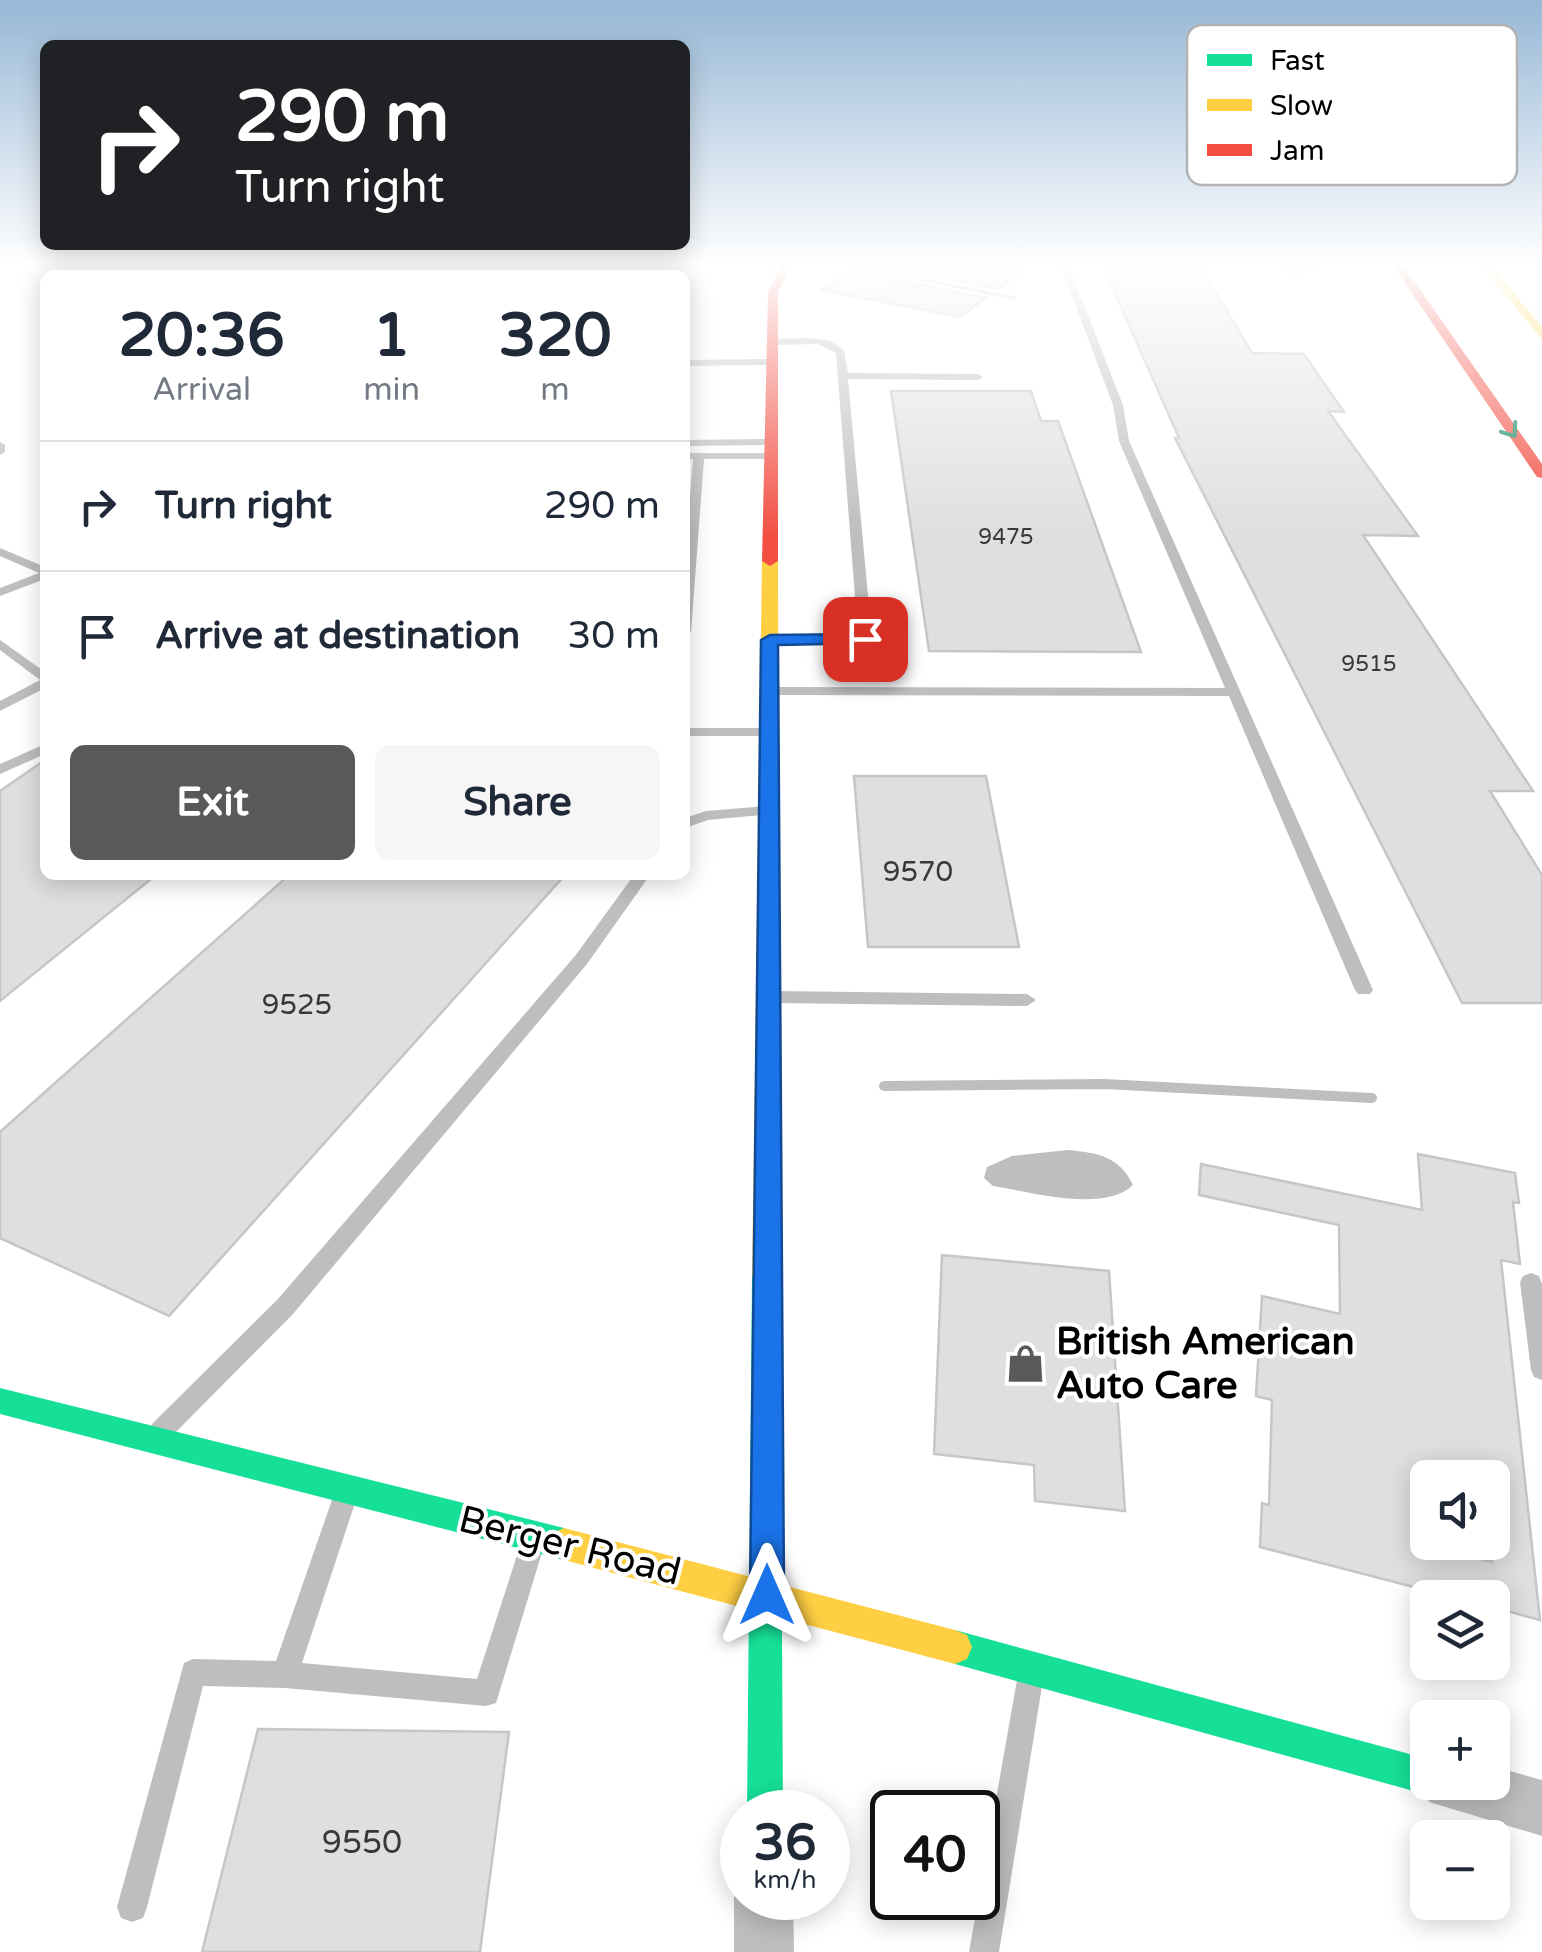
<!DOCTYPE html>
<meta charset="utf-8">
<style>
body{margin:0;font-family:"Varela Round",sans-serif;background:#f6f6f7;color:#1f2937;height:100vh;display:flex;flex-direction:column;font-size:38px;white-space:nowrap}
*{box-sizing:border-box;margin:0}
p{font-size:32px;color:#747a83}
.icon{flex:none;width:55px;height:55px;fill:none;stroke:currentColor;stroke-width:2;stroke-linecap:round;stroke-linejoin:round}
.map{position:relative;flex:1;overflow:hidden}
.drawer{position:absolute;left:40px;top:270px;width:650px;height:610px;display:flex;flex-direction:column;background:#fff;border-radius:15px;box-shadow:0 5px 25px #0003}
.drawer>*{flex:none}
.top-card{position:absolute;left:40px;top:40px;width:650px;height:210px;border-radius:15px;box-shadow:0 5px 25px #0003;background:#202124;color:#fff;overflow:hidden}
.fabs{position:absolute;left:1410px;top:1460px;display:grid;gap:20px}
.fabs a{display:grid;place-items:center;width:100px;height:100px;border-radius:15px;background:#fff;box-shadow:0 5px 25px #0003;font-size:50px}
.speed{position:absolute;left:720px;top:1790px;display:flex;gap:20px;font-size:50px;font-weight:700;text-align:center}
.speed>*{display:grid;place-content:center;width:130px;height:130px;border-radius:50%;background:#fff;box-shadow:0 5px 25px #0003;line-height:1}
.speed small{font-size:25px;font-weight:400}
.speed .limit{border:5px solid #111;border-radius:15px;background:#fff;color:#111}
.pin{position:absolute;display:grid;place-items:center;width:85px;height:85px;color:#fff;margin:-42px;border-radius:20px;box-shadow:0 5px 15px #0006}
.me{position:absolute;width:110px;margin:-55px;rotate:0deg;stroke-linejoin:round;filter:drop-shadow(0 0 8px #0008)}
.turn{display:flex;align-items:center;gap:35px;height:210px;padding:0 30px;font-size:45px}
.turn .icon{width:130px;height:130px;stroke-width:2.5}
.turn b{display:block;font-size:70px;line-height:85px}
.eta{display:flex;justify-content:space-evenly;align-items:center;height:170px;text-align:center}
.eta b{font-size:60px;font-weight:700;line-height:70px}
.action{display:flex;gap:20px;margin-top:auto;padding:20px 30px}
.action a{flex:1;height:115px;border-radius:15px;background:#595959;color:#fff;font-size:40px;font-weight:700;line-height:115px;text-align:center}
.action a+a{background:#f6f6f7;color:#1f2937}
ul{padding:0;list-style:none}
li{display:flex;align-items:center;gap:30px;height:130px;padding:0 30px;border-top:2px solid #e0e1e3}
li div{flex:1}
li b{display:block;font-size:38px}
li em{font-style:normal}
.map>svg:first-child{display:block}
.water{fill:#bebebe}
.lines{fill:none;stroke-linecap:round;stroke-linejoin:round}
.stream{stroke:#bebebe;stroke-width:10}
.building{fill:#dfdfdf;stroke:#c6c6c6;stroke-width:2.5;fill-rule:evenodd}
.lane{fill:#bebebe;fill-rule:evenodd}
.street{fill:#bebebe;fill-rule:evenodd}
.fast{fill:#16e098;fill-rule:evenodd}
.slow{fill:#ffcf43;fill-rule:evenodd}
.jam{fill:#f24e42;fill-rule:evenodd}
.oneway{stroke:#0d865b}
.route{fill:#1a73e8;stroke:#114b97;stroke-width:2.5}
.labels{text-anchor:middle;stroke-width:8;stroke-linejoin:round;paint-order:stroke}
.far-number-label{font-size:22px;fill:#383838}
.number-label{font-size:28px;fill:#383838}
.near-number-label{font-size:32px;fill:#383838}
.near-poi-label{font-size:38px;font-weight:bold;fill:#000;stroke:#fff;text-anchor:start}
.near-street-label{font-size:38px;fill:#000;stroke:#fff}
.key{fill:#fff;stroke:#b2b2b2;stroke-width:2.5}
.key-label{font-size:28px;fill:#000}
</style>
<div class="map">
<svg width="1542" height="1952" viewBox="0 0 1542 1952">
<rect width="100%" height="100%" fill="#fff"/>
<path class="water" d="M 1068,1150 C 1098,1153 1119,1156 1133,1185 C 1104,1213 1031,1192 993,1186 L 984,1178 L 987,1167 L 1012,1156 Z"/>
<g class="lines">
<polyline class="stream" points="884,1086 1104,1084 1372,1098"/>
</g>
<g class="building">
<polygon points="871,264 977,264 1023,271 998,289"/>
<polygon points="1102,264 1199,264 1252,353 1304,354 1344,412 1328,411 1418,536 1363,535 1533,791 1490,791 1542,875 1542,1003 1462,1003 1175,438 1179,438"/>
<polygon points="853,271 986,298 960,317 821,290"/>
<polygon points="891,391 1031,391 1041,421 1058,421 1141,652 929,651"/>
<polygon points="45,760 45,875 156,875 0,1001 0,791"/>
<polygon points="854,776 986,776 1019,947 868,947"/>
<polygon points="289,875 565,875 169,1316 0,1238 0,1132"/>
<path d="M 1418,1154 L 1515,1173 L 1519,1203 L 1513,1202 L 1520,1264 L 1501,1260 L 1540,1620 L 1492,1607 L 1492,1598 L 1456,1598 L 1260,1547 L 1262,1503 L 1269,1505 L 1272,1400 L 1256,1396 L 1262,1296 L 1340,1314 L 1339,1225 L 1199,1195 L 1201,1164 L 1422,1210 ZM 1428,1478 L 1492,1478 L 1492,1562 L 1428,1545 Z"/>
<polygon points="942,1255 1109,1271 1125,1511 1035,1501 1034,1465 934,1454"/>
<polygon points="258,1729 509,1732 480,1952 202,1952"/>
</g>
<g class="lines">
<g class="lane">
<polygon points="743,264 785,264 789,266 785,268"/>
<polygon points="840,264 854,264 1017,297 1013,300"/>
<polygon points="1060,264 1068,264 1123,405 1129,441 1373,990 1370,994 1358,994 1355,990 1229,696 770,695 763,691 770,687 1225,688 1119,441 1113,405"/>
<path d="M 1311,264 L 1319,264 C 1312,274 1292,276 1281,271 L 1309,267 Z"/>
<polygon points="809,338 830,341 844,350 848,373 978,374 983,377 978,380 848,379 872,639 865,643 770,644 763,640 770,636 858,635 836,353 818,344 772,345 767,342 772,339"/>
<polygon points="685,360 772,359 777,362 772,365 685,366"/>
<polygon points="685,440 771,439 776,442 771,445 685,446"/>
<polygon points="0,442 5,445 5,452 0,455"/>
<polygon points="685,453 771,453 776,456 771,459 704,459 691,632 685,636 685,557 693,459 685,459"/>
<polygon points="0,548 45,567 45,579 0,596 0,588 39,573 0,556"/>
<polygon points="0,640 45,672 45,688 0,711 0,701 40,680 0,650"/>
<polygon points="685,728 769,728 776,732 769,736 685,736"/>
<polygon points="45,744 45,754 0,774 0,764"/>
<polygon points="767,806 775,811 772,814 708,820 685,828 685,818 706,811"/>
<polygon points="634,875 650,875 587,964 293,1314 169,1439 161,1442 153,1439 149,1431 153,1423 277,1300 575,956"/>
<polygon points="774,991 1027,994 1036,1000 1027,1006 774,1003 765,997"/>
<polygon points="1531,1273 1539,1276 1542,1284 1542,1380 1534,1377 1531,1370 1520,1282 1523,1276"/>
<polygon points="345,1485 354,1489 357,1497 302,1663 477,1679 520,1546 523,1537 532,1534 541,1537 544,1546 496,1703 486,1706 285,1688 203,1686 147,1907 143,1918 132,1922 121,1918 117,1907 184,1663 193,1659 276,1661 333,1497 336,1489"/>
<polygon points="1030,1667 1039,1671 1043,1680 999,1952 969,1952 1017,1680 1021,1671"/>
</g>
<g class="street">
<polygon points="1428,1766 1428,1782 1492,1782 1492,1766 1542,1780 1542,1836 1429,1802 1421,1782"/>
<polygon points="742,1878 742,1898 793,1898 794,1952 734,1952 734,1898"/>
</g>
<g class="fast">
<polygon points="766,1264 776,1268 780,1276 783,1812 747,1812 752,1276 756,1268"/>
<polygon points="0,1388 564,1528 575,1533 580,1544 575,1555 564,1560 0,1414"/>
<polygon points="955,1630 1428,1759 1428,1782 1444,1782 1441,1790 1428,1795 955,1664 943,1659 938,1647 943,1635"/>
</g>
<g class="slow">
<polygon points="1480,264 1490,264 1542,327 1542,339"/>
<polygon points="770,556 778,561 780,1276 776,1284 766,1288 756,1284 752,1276 762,561"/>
<polygon points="564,1528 955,1630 967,1635 972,1647 967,1659 955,1664 564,1560 553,1555 548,1544 553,1533"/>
</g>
<g class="jam">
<polygon points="783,264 793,264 778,292 778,561 770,566 762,561 768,292"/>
<polygon points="1392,264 1402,264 1542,464 1542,478 1537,477"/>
</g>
</g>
<defs><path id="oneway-chevron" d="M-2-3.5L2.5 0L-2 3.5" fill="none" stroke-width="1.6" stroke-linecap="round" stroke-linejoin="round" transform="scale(2.5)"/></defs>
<use class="oneway" href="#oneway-chevron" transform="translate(1511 431) rotate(55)"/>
<linearGradient id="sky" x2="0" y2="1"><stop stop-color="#97b8d7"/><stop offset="0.49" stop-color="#fff"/><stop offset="1" stop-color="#fff" stop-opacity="0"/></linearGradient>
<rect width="1542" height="537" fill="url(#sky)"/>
<polygon class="route" points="865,634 871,635 871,643 778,645 784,1595 779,1607 767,1611 755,1607 750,1595 761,640 770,635"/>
<defs>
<symbol id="shop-bare" viewBox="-9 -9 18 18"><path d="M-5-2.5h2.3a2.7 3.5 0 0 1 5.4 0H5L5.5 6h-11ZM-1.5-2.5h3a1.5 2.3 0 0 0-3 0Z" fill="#595959" stroke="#fff" stroke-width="2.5" paint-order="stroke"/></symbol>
</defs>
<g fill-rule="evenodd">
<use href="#shop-bare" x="998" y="1336" width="55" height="55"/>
</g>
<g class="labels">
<g class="far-number-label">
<text x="1006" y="544">9475</text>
<text x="1369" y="671">9515</text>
</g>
<g class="number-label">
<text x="918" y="881">9570</text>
<text x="297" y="1014">9525</text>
</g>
<g class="near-number-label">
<text x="362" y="1853">9550</text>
</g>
<g class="near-poi-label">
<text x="1056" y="1354">British American<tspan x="1056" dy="44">Auto Care</tspan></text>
</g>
<g class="near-street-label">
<text transform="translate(570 1545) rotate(14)" y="13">Berger Road</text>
</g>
</g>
<rect x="1187" y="25" width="330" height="160" rx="15" class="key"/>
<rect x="1207" y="54" width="45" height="12" fill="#16e098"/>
<rect x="1207" y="99" width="45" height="12" fill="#ffcf43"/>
<rect x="1207" y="144" width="45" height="12" fill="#f24e42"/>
<g class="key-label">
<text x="1270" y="70">Fast</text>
<text x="1270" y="115">Slow</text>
<text x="1270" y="160">Jam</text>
</g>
</svg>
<div class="fabs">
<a><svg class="icon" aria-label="sound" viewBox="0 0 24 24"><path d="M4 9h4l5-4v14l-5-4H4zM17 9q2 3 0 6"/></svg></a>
<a><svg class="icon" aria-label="layers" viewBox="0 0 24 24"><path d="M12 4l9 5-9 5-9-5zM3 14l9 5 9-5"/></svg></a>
<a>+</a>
<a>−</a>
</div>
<div class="speed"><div>36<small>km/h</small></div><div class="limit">40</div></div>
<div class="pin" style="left:865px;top:639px;background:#d93025"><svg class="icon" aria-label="arrive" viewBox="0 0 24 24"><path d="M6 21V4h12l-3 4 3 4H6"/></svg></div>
<svg class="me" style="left:767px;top:1595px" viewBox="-20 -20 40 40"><path d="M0-17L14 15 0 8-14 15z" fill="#1a73e8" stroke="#fff" stroke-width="4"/></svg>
<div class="top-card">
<div class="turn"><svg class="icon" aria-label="right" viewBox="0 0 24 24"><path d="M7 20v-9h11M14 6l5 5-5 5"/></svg><div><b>290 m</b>Turn right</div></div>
</div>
<section class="drawer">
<div class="eta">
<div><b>20:36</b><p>Arrival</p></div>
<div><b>1</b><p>min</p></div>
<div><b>320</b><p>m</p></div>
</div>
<ul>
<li><svg class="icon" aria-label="right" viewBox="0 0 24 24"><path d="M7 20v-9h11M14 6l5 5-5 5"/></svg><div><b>Turn right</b></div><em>290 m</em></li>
<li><svg class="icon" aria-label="arrive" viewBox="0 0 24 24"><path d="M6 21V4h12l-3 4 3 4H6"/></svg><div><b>Arrive at destination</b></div><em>30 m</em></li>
</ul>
<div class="action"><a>Exit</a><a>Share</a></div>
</section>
</div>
